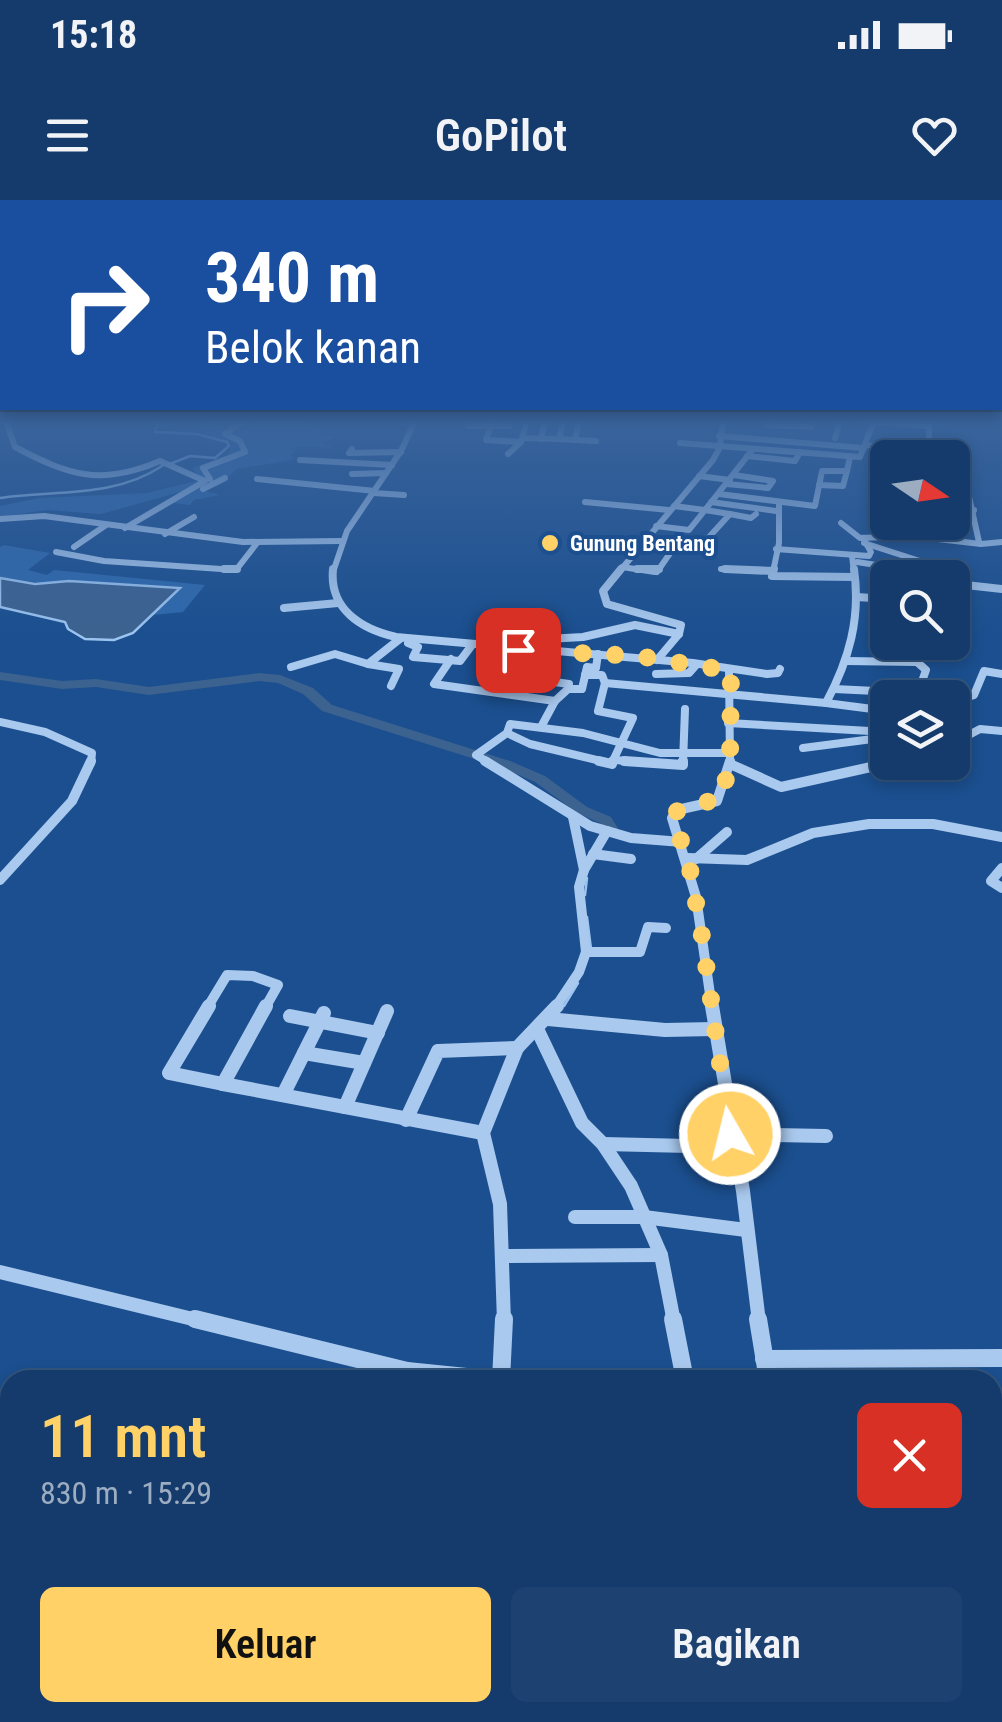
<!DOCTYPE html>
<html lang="id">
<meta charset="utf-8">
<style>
body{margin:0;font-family:"Roboto Condensed",sans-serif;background:#1d4271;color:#f1f3f6;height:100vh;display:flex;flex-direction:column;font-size:38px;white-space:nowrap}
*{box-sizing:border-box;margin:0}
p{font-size:32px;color:#9dadc1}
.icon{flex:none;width:55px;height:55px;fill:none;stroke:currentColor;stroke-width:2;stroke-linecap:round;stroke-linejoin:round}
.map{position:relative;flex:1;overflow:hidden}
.panel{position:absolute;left:0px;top:1170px;width:1002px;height:352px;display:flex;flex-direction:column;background:#143b6b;border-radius:30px 30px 0 0;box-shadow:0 5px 15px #0003,0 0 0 2px #33557e}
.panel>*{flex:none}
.banner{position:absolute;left:0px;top:0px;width:1002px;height:210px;box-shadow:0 5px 15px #0003,0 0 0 2px #33557e;background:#1a4fa0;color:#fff;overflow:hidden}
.needle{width:65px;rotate:103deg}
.buttons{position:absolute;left:870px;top:240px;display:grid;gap:20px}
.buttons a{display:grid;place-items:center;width:100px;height:100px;border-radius:15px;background:#143b6b;box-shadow:0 5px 15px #0003,0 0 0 2px #33557e;font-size:50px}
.pin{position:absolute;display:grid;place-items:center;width:85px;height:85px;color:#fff;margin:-42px;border-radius:20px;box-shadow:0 5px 15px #0006}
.me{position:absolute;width:110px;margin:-55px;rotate:352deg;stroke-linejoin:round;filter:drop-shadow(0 0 8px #0008)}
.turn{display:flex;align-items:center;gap:35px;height:210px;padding:0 40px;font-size:45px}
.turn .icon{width:130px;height:130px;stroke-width:2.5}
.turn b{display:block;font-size:70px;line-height:85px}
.round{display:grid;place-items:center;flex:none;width:105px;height:105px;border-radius:15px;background:#1d4271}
.head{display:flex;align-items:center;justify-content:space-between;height:170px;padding:0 40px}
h1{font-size:60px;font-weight:600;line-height:75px;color:#ffd166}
.button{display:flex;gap:20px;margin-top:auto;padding:20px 40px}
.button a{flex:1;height:115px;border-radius:15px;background:#ffd166;color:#111;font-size:40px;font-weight:600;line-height:115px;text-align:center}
.button a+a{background:#1d4271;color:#f1f3f6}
.status{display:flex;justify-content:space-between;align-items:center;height:70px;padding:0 50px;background:#143b6b;direction:ltr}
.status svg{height:28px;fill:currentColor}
header{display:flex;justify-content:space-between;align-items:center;height:130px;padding:0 40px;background:#143b6b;font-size:45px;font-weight:600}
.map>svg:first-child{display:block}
.green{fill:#2e69ad}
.water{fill:#3c6290;stroke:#9cc4f0;stroke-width:2.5}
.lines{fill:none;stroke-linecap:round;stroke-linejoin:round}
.stream-far1{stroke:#9cc4f0;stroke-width:2.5}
.stream{stroke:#9cc4f0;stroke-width:4}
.river{fill:#3c6290;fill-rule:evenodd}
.minor-far4{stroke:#a9c9ee;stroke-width:6}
.minor-far3{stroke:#a9c9ee;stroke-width:8}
.minor-far2{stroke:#a9c9ee;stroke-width:10}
.minor-far1{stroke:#a9c9ee;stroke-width:14}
.minor{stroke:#a9c9ee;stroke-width:18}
.route{stroke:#ffd166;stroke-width:18;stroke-dasharray:0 32.4}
.poi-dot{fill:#ffd166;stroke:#1b4f8f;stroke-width:4}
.labels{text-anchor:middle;stroke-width:8;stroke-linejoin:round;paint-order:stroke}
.far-poi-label{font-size:22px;font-weight:bold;fill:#fff;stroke:#1b4f8f;text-anchor:start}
</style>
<div class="status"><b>15:18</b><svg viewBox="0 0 49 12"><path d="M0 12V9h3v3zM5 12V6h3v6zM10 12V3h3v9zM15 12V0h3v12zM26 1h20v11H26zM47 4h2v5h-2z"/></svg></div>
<header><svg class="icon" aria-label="menu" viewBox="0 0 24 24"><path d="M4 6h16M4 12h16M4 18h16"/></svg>GoPilot<svg class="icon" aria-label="heart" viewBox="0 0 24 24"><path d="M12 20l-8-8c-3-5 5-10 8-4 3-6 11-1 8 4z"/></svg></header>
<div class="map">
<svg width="1002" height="1522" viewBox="0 0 1002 1522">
<rect width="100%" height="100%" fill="#1b4f8f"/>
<g class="green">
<path d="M 201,221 L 309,221 L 309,225 L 322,227 L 316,235 L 336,236 L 323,244 L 333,246 L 331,248 C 314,247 306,244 290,249 L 296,250 L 290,256 L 295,258 L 291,260 L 237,269 L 221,284 L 205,291 L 220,295 L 194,300 L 190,305 L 167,302 L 180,292 L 101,314 L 47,310 L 0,317 L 0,306 L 39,298 L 147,293 L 201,280 L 192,268 L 227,255 L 231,249 L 227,242 L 198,230 L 204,224 Z"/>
<polygon points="4,345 50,353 28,370 47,375 54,370 205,385 183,412 153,415 181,387 77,381 41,383 0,377 0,347"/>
</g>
<polygon class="water" points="0,378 35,384 69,381 180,388 133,433 114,440 85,439 68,429 65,422 0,407"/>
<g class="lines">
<g class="stream-far1">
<polyline points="158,221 155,232 197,234 227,242 229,246 215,258 190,256 170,264"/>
<path d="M 0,298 C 55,290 114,298 162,266"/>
<polyline points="585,695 587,678"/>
<polyline points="587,717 591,749"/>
<polyline points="564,806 578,783"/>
</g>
<polyline class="stream" points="800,1512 807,1522"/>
<polygon class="river" points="0,472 62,481 96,479 149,487 259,473 280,475 313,488 332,505 510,561 545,576 587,607 611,617 619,630 611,635 606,633 600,623 577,613 535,582 500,567 322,511 303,494 278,483 259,481 149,495 96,487 62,489 0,480"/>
<g class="minor-far4">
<path d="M 6,221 L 15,247 C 70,276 101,286 160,261 L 205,281 L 125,328"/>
<polyline points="493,221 486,240 521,242"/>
<polyline points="563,221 559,239 596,241"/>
<polyline points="864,221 929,226 929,238"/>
<polyline points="767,225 812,227 813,221"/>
<polyline points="468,226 509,226"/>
<polyline points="719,236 864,248"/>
<polyline points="523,238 559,239"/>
<polyline points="835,238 840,221"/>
<polyline points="541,239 545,221"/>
<polyline points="575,240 579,221"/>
<polyline points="680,243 860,257 874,221"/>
<polyline points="865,245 903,249 905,258"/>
<polyline points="352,249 349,253 401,252"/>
<polyline points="508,254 521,242 527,221"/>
<polyline points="747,256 795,261 800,252"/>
<polyline points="300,260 392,265"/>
<polyline points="352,274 386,273"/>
<polyline points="699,276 730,280"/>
<polyline points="874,276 876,337"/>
<polyline points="210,279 203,268 245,252 240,241 225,234 243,221"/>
<polyline points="257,279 375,291"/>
<polyline points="966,283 979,342"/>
<polyline points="727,284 768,288 773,281 734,275"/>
<polyline points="819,285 843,286 847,271"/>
<polyline points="203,289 225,278"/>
<polyline points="374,293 404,295"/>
<polyline points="719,294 815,306 822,271 847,271 850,257"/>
<polyline points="585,302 669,310"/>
<polyline points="711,302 776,311"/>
<polyline points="674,306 705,310 753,249"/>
<polyline points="952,309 974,310"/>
<polyline points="730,314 751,318 756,314"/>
<polyline points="0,319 44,316 243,342 341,341"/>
<polyline points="841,323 860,338 912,336 981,344 1002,342"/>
<polyline points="165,334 194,317"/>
<polyline points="941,337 955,330 952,320"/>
<polyline points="643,342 699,348 730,314 705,310 689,330 656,326"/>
<polyline points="864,343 926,363"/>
<polyline points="74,347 106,325"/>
<polyline points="776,349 869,356 871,352 863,338"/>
<polyline points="56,352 104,361 236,370 257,343"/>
<polyline points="852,356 854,372"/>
<polyline points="857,362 921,372"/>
<polyline points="622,367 655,372"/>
<polyline points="721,369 773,371"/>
<polyline points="333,372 347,331 401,251 415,221"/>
<polyline points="619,372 713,260 720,247 723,221"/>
<polyline points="657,372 675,346"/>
<polyline points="773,372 779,343 779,302"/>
</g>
<g class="minor-far3">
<polyline points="224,369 237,369"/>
<path d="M 333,369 C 329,409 361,429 396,437 L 693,463 L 767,474 L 778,473 L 780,469"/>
<polyline points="621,369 603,391 607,404 681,425 679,434 657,460"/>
<polyline points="637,369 659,369"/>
<polyline points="725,369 773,371"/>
<polyline points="774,369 772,376 854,377"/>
<polyline points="905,369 957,377 961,383"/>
<polyline points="957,384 1002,389"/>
<polyline points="857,397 888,399"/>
<polyline points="284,408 338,403"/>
<polyline points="547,439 583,437 635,425 679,434"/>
<polyline points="408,443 418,447 413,457 460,461 472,445"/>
<polyline points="554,453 540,480 569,484 568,489"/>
<polyline points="451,459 434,484 555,501"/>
<polyline points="846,461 917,462 926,470 918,493 962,498 974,495 984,471 1002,474"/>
<polyline points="368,464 399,469 391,486"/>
<polyline points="291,467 335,454 368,464 401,438"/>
<polyline points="729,470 730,563"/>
<polyline points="656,474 689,473 696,465"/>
<path d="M 585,475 L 602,475 L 605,483 L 826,503 C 849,460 861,418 854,369"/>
<polyline points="605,483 598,511 633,518 612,563"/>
<polyline points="834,489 918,493 920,498"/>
<polyline points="826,503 888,511"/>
<polyline points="0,522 45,532 92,553 91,563"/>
<polyline points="728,523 888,532"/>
<polyline points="541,527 555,501 568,489 582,489 587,467 596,468 598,454"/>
<polyline points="507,533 530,544 609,563"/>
<polyline points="952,544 980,529 1002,531"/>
<polyline points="803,548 888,537"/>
<polyline points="614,560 659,563"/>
<polyline points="489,563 476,555 507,533 510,524 583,533 660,553 730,553"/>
<polyline points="683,563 685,509"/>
<polyline points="887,563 893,562"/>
</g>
<g class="minor-far2">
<polyline points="485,561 590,626 631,638 682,642"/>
<polyline points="599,561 612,564 613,561"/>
<polyline points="624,561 683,565 683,561"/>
<polyline points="730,564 781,587 893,562"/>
<polyline points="573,617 584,670"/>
<polyline points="593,654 631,659"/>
<polyline points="688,658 747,660 813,633 869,624 933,624 1002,637"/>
<polyline points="696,659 727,632"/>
<polyline points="1002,668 991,681 1002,688"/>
<polyline points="0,680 72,601 91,561"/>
<polyline points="586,752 640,752 648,727 666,728"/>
<polyline points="207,808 227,775 253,776 278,785 265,808"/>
<polyline points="555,808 579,772 586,752 579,687 584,670 607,631"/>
<polyline points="712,808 696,697 672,618 677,610 717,601 730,561"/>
</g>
<g class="minor-far1">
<polyline points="209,806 169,873 223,884"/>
<polyline points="712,806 743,991 759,1122"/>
<polyline points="290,816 378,833"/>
<polyline points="548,819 665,830 714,829"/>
<polyline points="538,831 582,923 603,944 631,986 661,1055 674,1122"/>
<polyline points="304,853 364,863"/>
<polyline points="223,884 483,933"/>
<polyline points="223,884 266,806"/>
<polyline points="283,895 324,813"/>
<polyline points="345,907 387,811"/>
<polyline points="406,920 438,851 517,848"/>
<polyline points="730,934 826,936"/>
<polyline points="603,944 733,947"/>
<polyline points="575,1017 644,1017 746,1030"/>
<polyline points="503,1056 661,1055"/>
<polyline points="0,1072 205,1122"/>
<polyline points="504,1122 500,1004 483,933 517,848 557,806"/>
</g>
<g class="minor">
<polyline points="195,1119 407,1171"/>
<polyline points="673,1119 685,1180"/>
<polyline points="758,1119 768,1180"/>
<polyline points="764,1159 1002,1158"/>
<polyline points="403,1180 407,1171 496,1180"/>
<polyline points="501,1180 504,1119"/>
<polyline points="992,1234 1002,1233"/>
<polyline points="0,1385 10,1387"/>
<polyline points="492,1512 497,1522"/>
<polyline points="774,1512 779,1522"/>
<polyline points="867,1512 872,1522"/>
<polyline points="824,1522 846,1512"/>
</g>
</g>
<linearGradient id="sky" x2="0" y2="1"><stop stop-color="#0f2b4f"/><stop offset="0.51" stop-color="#39639b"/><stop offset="1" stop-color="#39639b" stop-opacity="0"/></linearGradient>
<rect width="1002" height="434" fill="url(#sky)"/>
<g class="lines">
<polyline class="route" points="518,450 638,456 731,471 730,564 721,598 678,610 672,618 688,658 702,736 730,934"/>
</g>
<circle class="poi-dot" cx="550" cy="343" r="10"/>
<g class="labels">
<g class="far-poi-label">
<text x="570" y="351">Gunung Bentang</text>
</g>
</g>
</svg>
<div class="buttons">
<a><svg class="needle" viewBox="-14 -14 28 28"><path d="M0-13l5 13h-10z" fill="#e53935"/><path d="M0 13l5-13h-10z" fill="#9dadc1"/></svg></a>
<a><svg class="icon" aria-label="search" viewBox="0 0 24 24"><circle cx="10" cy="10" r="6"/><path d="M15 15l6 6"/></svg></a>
<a><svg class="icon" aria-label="layers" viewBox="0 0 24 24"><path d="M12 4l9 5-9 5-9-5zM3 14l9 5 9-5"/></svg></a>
</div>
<div class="pin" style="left:518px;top:450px;background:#d93025"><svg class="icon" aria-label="arrive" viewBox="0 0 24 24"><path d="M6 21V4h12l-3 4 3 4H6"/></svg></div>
<svg class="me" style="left:730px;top:934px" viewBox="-20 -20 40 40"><circle r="17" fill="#ffd166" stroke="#fff" stroke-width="3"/><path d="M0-11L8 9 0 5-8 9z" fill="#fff"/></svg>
<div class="banner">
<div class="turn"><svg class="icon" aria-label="right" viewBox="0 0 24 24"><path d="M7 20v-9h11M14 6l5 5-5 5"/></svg><div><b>340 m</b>Belok kanan</div></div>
</div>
<section class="panel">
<div class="head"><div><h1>11 mnt</h1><p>830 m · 15:29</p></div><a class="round" style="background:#d93025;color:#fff"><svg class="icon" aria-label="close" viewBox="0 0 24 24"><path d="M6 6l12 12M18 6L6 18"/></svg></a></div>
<div class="button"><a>Keluar</a><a>Bagikan</a></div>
</section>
</div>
